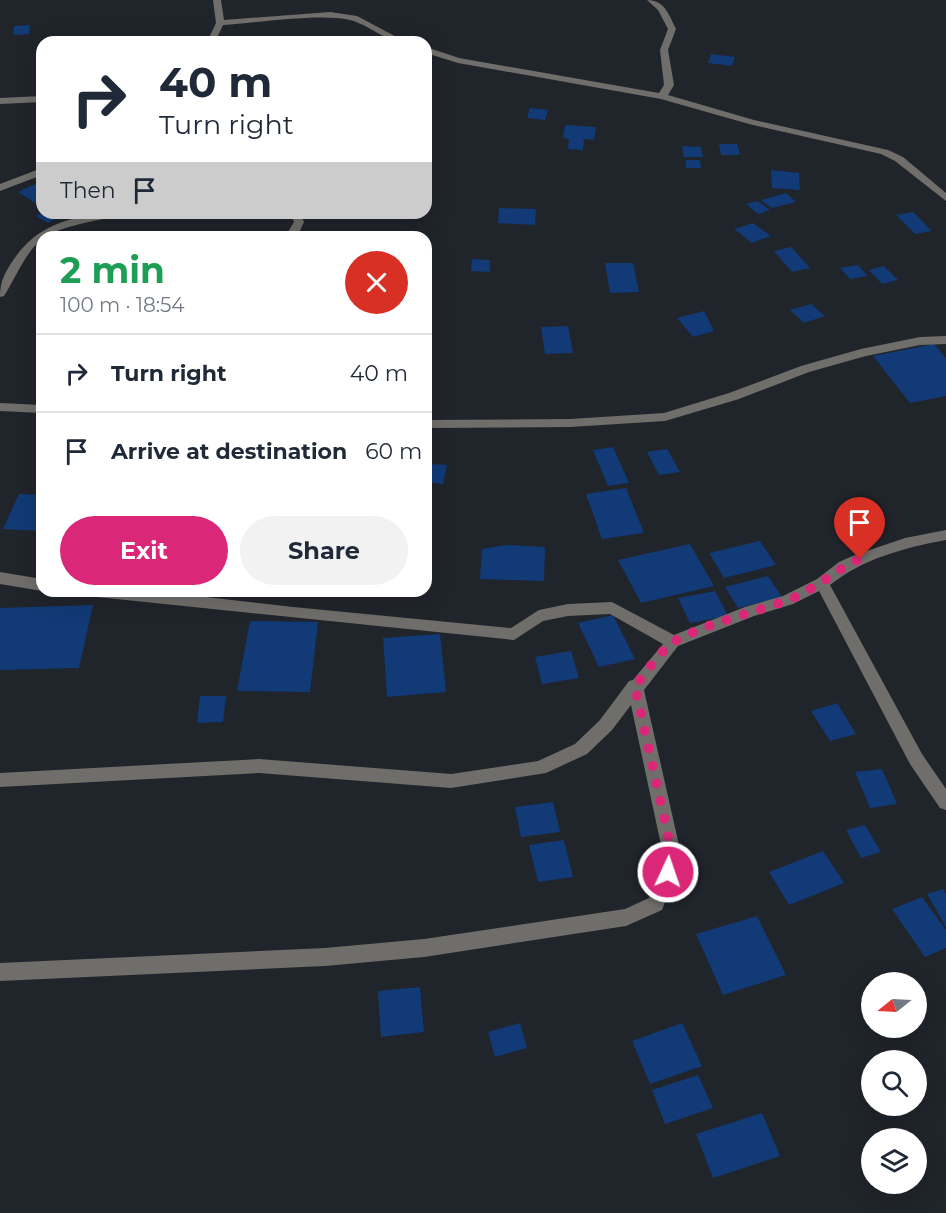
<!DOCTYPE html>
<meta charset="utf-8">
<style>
body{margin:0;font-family:Montserrat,sans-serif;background:#f2f2f3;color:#1f2937;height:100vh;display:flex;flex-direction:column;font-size:22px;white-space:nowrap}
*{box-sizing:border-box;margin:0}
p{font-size:20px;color:#747a83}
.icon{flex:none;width:33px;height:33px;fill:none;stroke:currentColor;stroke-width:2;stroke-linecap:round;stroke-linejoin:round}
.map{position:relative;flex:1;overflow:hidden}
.drawer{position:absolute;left:36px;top:231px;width:396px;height:366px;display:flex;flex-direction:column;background:#fff;border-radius:18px;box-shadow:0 6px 24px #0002}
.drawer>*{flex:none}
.banner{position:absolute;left:36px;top:36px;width:396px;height:183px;border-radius:18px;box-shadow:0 6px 24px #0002;background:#fff;color:#1f2937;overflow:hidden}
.needle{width:39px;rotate:252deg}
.controls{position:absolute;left:861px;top:972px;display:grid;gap:12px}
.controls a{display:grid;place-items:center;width:66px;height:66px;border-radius:50%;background:#fff;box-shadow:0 6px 24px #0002;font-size:30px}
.pin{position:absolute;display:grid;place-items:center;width:51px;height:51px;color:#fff;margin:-62px -26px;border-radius:50% 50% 50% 0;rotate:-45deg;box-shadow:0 0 6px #0007}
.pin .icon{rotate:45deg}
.me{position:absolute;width:66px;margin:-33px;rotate:3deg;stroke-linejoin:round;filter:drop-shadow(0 0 4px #0008)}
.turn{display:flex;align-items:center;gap:21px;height:126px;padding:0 24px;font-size:27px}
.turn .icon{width:78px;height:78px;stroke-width:2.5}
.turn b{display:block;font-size:42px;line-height:51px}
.then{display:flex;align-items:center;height:57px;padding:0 24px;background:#0003;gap:12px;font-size:22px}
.round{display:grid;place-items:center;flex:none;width:63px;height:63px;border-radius:32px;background:#f2f2f3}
.head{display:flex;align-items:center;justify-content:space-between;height:102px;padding:0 24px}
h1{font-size:36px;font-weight:700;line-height:45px;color:#1e9e55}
.action{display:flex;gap:12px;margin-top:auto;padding:12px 24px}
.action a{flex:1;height:69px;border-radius:36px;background:#db2777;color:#fff;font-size:24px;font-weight:700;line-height:69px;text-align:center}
.action a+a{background:#f2f2f3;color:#1f2937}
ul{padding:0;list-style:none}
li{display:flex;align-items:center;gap:18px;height:78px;padding:0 24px;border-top:2px solid #e0e1e3}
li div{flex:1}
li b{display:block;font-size:22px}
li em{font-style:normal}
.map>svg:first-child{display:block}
.building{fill:#113a76}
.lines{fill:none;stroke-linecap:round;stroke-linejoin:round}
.minor{fill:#706e6a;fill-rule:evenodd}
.route{stroke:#db2777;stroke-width:10;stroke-dasharray:0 18}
</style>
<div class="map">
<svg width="946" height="1213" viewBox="0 0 946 1213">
<rect width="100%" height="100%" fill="#20242b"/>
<g class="building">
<polygon points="30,25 29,34 13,35 14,26"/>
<polygon points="711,54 735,57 732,66 708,63"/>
<polygon points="530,108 548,110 545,120 527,118"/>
<polygon points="565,125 596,127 594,140 584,139 583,150 568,149 569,139 563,138"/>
<polygon points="719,144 737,144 740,155 721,155"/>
<polygon points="682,146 701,147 703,157 684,157"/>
<polygon points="686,160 700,160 701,168 686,168"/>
<polygon points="771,170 799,173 800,190 772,188"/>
<polygon points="42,181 42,205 40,206 18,192"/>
<polygon points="786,193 796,202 772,208 761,200"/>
<polygon points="758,201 770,210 758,214 746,204"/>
<polygon points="499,208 536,209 535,225 498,223"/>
<polygon points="913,212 924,223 931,231 915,234 896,215"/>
<polygon points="42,213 53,213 60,217 48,223 36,216"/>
<polygon points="753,223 771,236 752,243 734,229"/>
<polygon points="791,247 810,268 792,272 774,251"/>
<polygon points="472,259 490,260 490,272 471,271"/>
<polygon points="605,263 633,263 639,292 610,293"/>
<polygon points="858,265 868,276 850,279 840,268"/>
<polygon points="884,266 898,280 882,284 869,270"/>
<polygon points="811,304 825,316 804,323 790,310"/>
<polygon points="704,311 714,331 693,337 677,318"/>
<polygon points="568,326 573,353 545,354 541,327"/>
<polygon points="934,344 946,358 946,396 910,403 873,356"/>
<polygon points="613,447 629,483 608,486 593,450"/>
<polygon points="667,449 680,472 659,475 647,452"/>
<polygon points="431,464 447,465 443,484 427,482"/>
<polygon points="626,488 644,533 602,539 586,494"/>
<polygon points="19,494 42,495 40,531 3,529"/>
<polygon points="760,541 776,565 724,578 709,553"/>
<polygon points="690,544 714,586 641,603 618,560"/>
<polygon points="506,545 545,547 544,581 480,579 482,549"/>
<polygon points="768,576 782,597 738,608 725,587"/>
<polygon points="715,591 728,616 690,623 678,598"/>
<polygon points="93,605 79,668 0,670 0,608"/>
<polygon points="613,615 635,659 599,667 578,623"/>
<polygon points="250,621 318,622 310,692 237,691"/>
<polygon points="440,634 446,692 387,697 383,638"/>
<polygon points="571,651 579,678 542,684 535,657"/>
<polygon points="200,696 226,696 223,722 197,723"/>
<polygon points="837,703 856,734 830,741 811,711"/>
<polygon points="882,769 897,804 870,808 855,772"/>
<polygon points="553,802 560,832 521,837 515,807"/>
<polygon points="865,825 881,852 861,858 846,830"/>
<polygon points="564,840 573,877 538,882 529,845"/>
<polygon points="823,851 844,883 789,905 769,872"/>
<polygon points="943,889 946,894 946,927 927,894"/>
<polygon points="922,897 946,930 946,948 925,957 892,909"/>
<polygon points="757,916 786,975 723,995 696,934"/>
<polygon points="420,987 424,1032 381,1037 378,991"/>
<polygon points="520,1023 527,1048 495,1057 488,1032"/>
<polygon points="682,1023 702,1066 650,1084 632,1041"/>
<polygon points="698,1075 713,1108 665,1124 652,1090"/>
<polygon points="762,1113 780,1156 713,1178 696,1134"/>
</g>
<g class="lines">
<g class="minor">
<path d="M 213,0 L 221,0 L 224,20 L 330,12 L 357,16 L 406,42 C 385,42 370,25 350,20 C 319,13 257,23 223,25 L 215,42 L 207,42 L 216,23 Z"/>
<path d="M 647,0 C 665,0 669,15 676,29 L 668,50 L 674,85 L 668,95 L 754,120 L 888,150 L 903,157 L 946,193 L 946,201 L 895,161 L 881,154 L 749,124 L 661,99 L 458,63 L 426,53 L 426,47 L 459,58 L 659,93 L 664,85 L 660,50 L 668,29 L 658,10 Z"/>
<polygon points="42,96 42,102 0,104 0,98"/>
<polygon points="42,168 42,175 0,191 0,184"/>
<path d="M 99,213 L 126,213 L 121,216 C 101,219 56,227 42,239 C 25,253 16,277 4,296 L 0,297 C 0,281 5,272 14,259 C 36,227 63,220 99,213 Z"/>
<polygon points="290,213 300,213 304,222 297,237 285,237 294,222"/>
<polygon points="946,336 946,344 920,345 866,356 809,372 739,399 665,421 570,427 426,428 426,420 570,419 664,413 729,393 801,366 861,349 920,337"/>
<polygon points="0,403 42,405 42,413 0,411"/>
<path d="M 946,530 L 946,540 C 904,548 864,558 830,585 L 922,754 L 946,789 L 946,810 L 940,808 L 910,764 L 819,591 L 793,604 L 754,616 L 678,646 L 644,690 L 679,845 L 676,872 L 662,910 L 626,926 L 424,957 L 325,966 L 0,981 L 0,963 L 325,948 L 424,939 L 625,909 L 649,898 L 658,872 L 661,845 L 631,705 L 612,730 L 587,754 L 546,773 L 451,788 L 259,773 L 0,787 L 0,773 L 259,759 L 451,774 L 538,761 L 575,744 L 600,720 L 629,681 L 633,680 L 663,644 L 610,614 L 568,616 L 543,621 L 514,640 L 97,597 L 92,595 L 90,591 L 153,591 L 293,607 L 511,628 L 539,610 L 568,604 L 612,602 L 674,635 L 745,607 L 783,596 L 817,579 L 839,562 L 855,555 L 905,538 Z"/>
<polygon points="0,572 42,579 42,591 0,584"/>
</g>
</g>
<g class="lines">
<path class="route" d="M 668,872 L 670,845 L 635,686 C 645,674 662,649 675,641 C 710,622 751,614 788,600 C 815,590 835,570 860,559"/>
</g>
</svg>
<div class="controls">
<a><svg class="needle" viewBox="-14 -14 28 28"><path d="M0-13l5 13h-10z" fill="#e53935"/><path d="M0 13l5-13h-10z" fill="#747a83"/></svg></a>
<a><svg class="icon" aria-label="search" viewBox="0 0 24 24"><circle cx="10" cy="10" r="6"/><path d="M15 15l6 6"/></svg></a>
<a><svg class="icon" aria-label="layers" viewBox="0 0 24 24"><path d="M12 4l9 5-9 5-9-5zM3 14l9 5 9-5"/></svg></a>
</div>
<div class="pin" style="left:860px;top:559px;background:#d93025"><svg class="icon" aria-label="arrive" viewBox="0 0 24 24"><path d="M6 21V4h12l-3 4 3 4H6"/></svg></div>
<svg class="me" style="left:668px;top:872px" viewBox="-20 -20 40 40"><circle r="17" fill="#db2777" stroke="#fff" stroke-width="3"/><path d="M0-11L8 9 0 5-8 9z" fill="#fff"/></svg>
<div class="banner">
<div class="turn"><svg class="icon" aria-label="right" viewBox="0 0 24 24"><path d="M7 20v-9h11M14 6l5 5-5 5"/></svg><div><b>40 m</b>Turn right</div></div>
<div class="then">Then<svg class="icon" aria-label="arrive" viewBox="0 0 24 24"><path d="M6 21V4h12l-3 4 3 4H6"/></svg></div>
</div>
<section class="drawer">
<div class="head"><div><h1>2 min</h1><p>100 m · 18:54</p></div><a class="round" style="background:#d93025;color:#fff"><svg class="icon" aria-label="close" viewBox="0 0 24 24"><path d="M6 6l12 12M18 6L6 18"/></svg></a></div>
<ul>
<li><svg class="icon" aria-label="right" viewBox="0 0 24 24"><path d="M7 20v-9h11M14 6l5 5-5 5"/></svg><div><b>Turn right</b></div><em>40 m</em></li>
<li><svg class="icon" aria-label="arrive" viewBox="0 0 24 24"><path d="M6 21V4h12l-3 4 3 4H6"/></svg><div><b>Arrive at destination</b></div><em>60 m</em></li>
</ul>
<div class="action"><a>Exit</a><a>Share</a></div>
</section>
</div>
